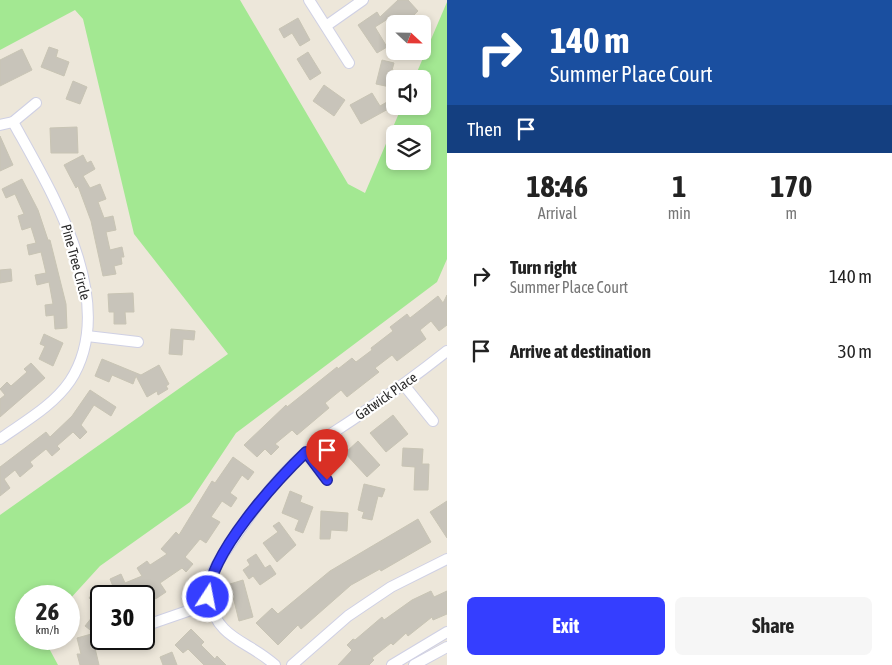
<!DOCTYPE html>
<style>
body{margin:0;font-family:"Asap Condensed",sans-serif;background:#f6f6f6;color:#222;height:100vh;display:flex;flex-direction:column;font-size:19px;white-space:nowrap}
*{box-sizing:border-box;margin:0}
p{font-size:16px;color:#767676}
.icon{flex:none;width:28px;height:28px;fill:none;stroke:currentColor;stroke-width:2;stroke-linecap:round;stroke-linejoin:round}
.map{position:relative;flex:1;overflow:hidden}
.sheet{display:flex;flex-direction:column;background:#fff;width:445px}
.sheet>*{flex:none}
.hud{background:#1a4fa0;color:#fff;overflow:hidden}
.needle{width:32px;rotate:112deg}
.tools{position:absolute;left:386px;top:15px;display:grid;gap:10px}
.tools a{display:grid;place-items:center;width:45px;height:45px;border-radius:8px;background:#fff;box-shadow:0 2px 8px #0003;font-size:25px}
.speed{position:absolute;left:15px;top:585px;display:flex;gap:10px;font-size:25px;font-weight:700;text-align:center}
.speed>*{display:grid;place-content:center;width:65px;height:65px;border-radius:50%;background:#fff;box-shadow:0 2px 8px #0003;line-height:1}
.speed small{font-size:12px;font-weight:400}
.speed .limit{border:2px solid #111;border-radius:8px;background:#fff;color:#111}
.pin{position:absolute;display:grid;place-items:center;width:42px;height:42px;color:#fff;margin:-51px -21px;border-radius:50% 50% 50% 0;rotate:-45deg;box-shadow:0 0 5px #0007}
.pin .icon{rotate:45deg}
.me{position:absolute;width:55px;margin:-28px;rotate:11deg;stroke-linejoin:round;filter:drop-shadow(0 0 4px #0008)}
.turn{display:flex;align-items:center;gap:18px;height:105px;padding:0 20px;font-size:22px}
.turn .icon{width:65px;height:65px;stroke-width:2.5}
.turn b{display:block;font-size:35px;line-height:42px}
.then{display:flex;align-items:center;height:48px;padding:0 20px;background:#0003;gap:10px;font-size:19px}
.eta{display:flex;justify-content:space-evenly;align-items:center;height:85px;text-align:center}
.eta b{font-size:30px;font-weight:700;line-height:35px}
.action{display:flex;gap:10px;margin-top:auto;padding:10px 20px}
.action a{flex:1;height:58px;border-radius:8px;background:#353eff;color:#fff;font-size:20px;font-weight:700;line-height:58px;text-align:center}
.action a+a{background:#f6f6f6;color:#222}
ul{padding:0;list-style:none}
li{display:flex;align-items:center;gap:15px;height:75px;padding:0 20px}
li div{flex:1}
li b{display:block;font-size:19px}
li em{font-style:normal}
main{display:flex;flex:1;min-height:0}
.map>svg:first-child{display:block}
.green{fill:#a3e892;fill-rule:evenodd}
.building{fill:#c8c4ba;stroke:#c8c4b4}
.lines{fill:none;stroke-linecap:round;stroke-linejoin:round}
.minor-casing{stroke:#cfd0e4;stroke-width:12}
.minor{stroke:#fff;stroke-width:10}
.route-casing{stroke:#2228a6;stroke-width:12}
.route{stroke:#353eff;stroke-width:9}
.labels{text-anchor:middle;stroke-width:4.5;stroke-linejoin:round;paint-order:stroke}
.street-label{font-size:14px;fill:#292929;stroke:#fff}
</style>
<main>
<div class="map">
<svg width="447" height="665" viewBox="0 0 447 665">
<rect width="100%" height="100%" fill="#ede7da"/>
<path class="green" d="M 0,0 L 240,0 L 348,184 L 365,193 L 402,106 L 422,106 L 422,79 L 414,79 L 447,2 L 447,259 L 437,282 L 236,433 L 190,502 L 100,566 L 69,600 L 69,596 L 26,596 L 26,639 L 44,639 L 58,665 L 0,665 L 0,515 L 228,354 L 134,234 L 83,19 L 75,10 L 0,50 ZM 395,134 L 422,134 L 422,161 L 395,161 Z"/>
<g class="building">
<polygon points="398,0 408,0 418,11 405,24 397,24 391,17 375,27 387,47 377,53 358,25 377,12 380,17"/>
<polygon points="298,18 310,40 300,46 292,33 284,38 279,29"/>
<polygon points="49,47 58,50 56,57 69,62 64,76 41,67"/>
<polygon points="22,49 32,70 0,86 0,60"/>
<polygon points="308,52 321,73 310,80 297,59"/>
<polygon points="382,60 394,63 392,70 402,72 400,79 395,79 395,88 376,84"/>
<polygon points="73,81 87,87 80,104 66,99"/>
<polygon points="324,85 345,100 334,116 313,101"/>
<polygon points="372,93 380,106 387,102 390,108 361,124 350,105"/>
<polygon points="77,127 78,153 51,153 50,128"/>
<polygon points="0,136 13,165 0,171"/>
<polygon points="83,155 87,163 91,161 95,169 83,176 90,188 100,184 106,199 98,202 104,218 113,216 116,230 106,232 110,250 122,247 124,257 121,257 122,264 114,266 116,274 103,276 91,221 78,186 76,188 64,165"/>
<polygon points="22,179 38,210 48,240 50,240 66,304 67,328 55,329 54,315 46,316 45,305 53,304 49,282 37,285 35,275 46,273 41,252 29,255 27,245 36,243 31,227 22,230 18,216 24,214 15,194 6,198 2,189"/>
<polygon points="11,269 12,281 0,283 0,270"/>
<polygon points="133,293 134,312 125,312 126,324 114,324 114,312 109,312 108,294"/>
<polygon points="447,295 447,325 439,331 431,321 420,330 426,339 397,361 392,355 375,368 379,372 347,397 341,390 325,403 329,408 297,435 292,430 275,444 279,447 271,455 265,449 257,457 244,445 286,405 287,407 337,367 338,369 352,358 356,362 372,350 371,348 393,331 390,327 407,314 410,318 438,296 443,303"/>
<polygon points="171,329 195,331 194,340 183,339 182,355 169,354"/>
<polygon points="44,334 63,343 53,366 39,359 45,346 40,344"/>
<polygon points="102,359 141,375 159,365 169,384 166,386 168,389 158,395 157,391 147,397 136,376 133,384 112,375 109,382 95,376"/>
<polygon points="31,363 45,378 0,417 0,399 5,395 0,389 7,382 11,386 27,372 24,369"/>
<polygon points="90,390 116,407 111,416 94,405 81,425 87,432 80,439 73,432 57,446 60,449 52,456 46,449 30,462 33,466 20,477 15,470 4,479 10,488 0,496 0,467 46,432 50,437 72,416"/>
<polygon points="393,415 408,434 386,452 370,433"/>
<polygon points="358,441 380,465 367,477 345,453"/>
<polygon points="403,448 423,449 422,464 429,464 428,490 414,490 415,467 402,466"/>
<polygon points="233,457 254,472 248,480 242,475 230,493 237,498 231,507 222,501 211,517 220,522 206,543 200,539 185,557 193,564 186,572 182,568 160,583 166,592 157,598 144,603 144,596 117,596 110,579 121,574 125,583 142,576 137,568 147,561 150,565 167,554 161,549 176,532 179,535 212,481 215,483"/>
<polygon points="364,484 385,489 382,497 378,496 372,520 362,518 364,512 358,510"/>
<polygon points="290,491 302,496 300,502 313,507 303,533 295,530 299,520 282,513"/>
<polygon points="447,501 447,538 430,512"/>
<polygon points="321,511 348,513 347,531 331,530 330,539 320,539"/>
<polygon points="418,519 431,542 381,571 380,569 351,585 301,629 298,625 278,645 256,623 272,608 278,614 330,571"/>
<polygon points="279,522 296,545 277,562 263,543 278,532 273,526"/>
<polygon points="256,554 265,568 270,565 276,574 260,585 253,576 249,579 243,570 250,565 247,560"/>
<polygon points="243,580 253,617 239,621 230,584"/>
<polygon points="95,590 101,595 101,625 94,633 85,626 100,607 89,598"/>
<polygon points="431,591 434,597 447,591 447,614 433,620 432,617 408,636 406,633 393,645 391,643 372,658 374,660 369,665 338,665 352,650 347,645 353,639 355,640 382,617 384,620 412,600"/>
<polygon points="191,629 204,642 201,645 215,659 217,656 226,665 204,665 188,649 183,653 175,645"/>
<polygon points="95,633 98,647 95,648 99,665 80,665 77,654 81,654 77,638"/>
<polygon points="172,652 177,665 163,665 160,657"/>
</g>
<g class="lines">
<defs>
<g id="minor">
<polyline points="309,0 349,63"/>
<polyline points="326,26 363,0"/>
<polyline points="0,125 13,122 36,103"/>
<polyline points="87,336 138,342"/>
<polyline points="404,385 433,421"/>
<path d="M 0,439 C 24,422 53,406 70,381 C 121,303 51,191 13,122"/>
<polyline points="306,452 327,480"/>
<polyline points="144,629 153,623 211,603"/>
<path d="M 275,665 C 246,639 219,641 208,598 C 204,579 220,560 229,546 C 252,512 274,480 305,453 C 321,439 341,428 358,416 C 389,395 418,374 447,351"/>
<polyline points="292,665 348,616 391,587 447,559"/>
<polyline points="392,665 447,632"/>
<polyline points="414,665 447,647"/>
</g>
</defs>
<use href="#minor" class="minor-casing"/>
<use href="#minor" class="minor"/>
</g>
<g class="lines">
<defs>
<path id="route" d="M 208,597 C 209,554 276,481 306,452 L 327,480"/>
</defs>
<use href="#route" class="route-casing"/>
<use href="#route" class="route"/>
</g>
<g class="labels">
<g class="street-label">
<text transform="translate(76 262) rotate(75)" y="5">Pine Tree Circle</text>
<text transform="translate(386 396) rotate(-35)" y="5">Gatwick Place</text>
</g>
</g>
</svg>
<div class="tools">
<a><svg class="needle" viewBox="-14 -14 28 28"><path d="M0-13l5 13h-10z" fill="#e53935"/><path d="M0 13l5-13h-10z" fill="#767676"/></svg></a>
<a><svg class="icon" aria-label="sound" viewBox="0 0 24 24"><path d="M4 9h4l5-4v14l-5-4H4zM17 9q2 3 0 6"/></svg></a>
<a><svg class="icon" aria-label="layers" viewBox="0 0 24 24"><path d="M12 4l9 5-9 5-9-5zM3 14l9 5 9-5"/></svg></a>
</div>
<div class="speed"><div>26<small>km/h</small></div><div class="limit">30</div></div>
<div class="pin" style="left:327px;top:480px;background:#d93025"><svg class="icon" aria-label="arrive" viewBox="0 0 24 24"><path d="M6 21V4h12l-3 4 3 4H6"/></svg></div>
<svg class="me" style="left:208px;top:597px" viewBox="-20 -20 40 40"><circle r="17" fill="#353eff" stroke="#fff" stroke-width="3"/><path d="M0-11L8 9 0 5-8 9z" fill="#fff"/></svg>
</div>
<section class="sheet">
<div class="hud">
<div class="turn"><svg class="icon" aria-label="right" viewBox="0 0 24 24"><path d="M7 20v-9h11M14 6l5 5-5 5"/></svg><div><b>140 m</b>Summer Place Court</div></div>
<div class="then">Then<svg class="icon" aria-label="arrive" viewBox="0 0 24 24"><path d="M6 21V4h12l-3 4 3 4H6"/></svg></div>
</div>
<div class="eta">
<div><b>18:46</b><p>Arrival</p></div>
<div><b>1</b><p>min</p></div>
<div><b>170</b><p>m</p></div>
</div>
<ul>
<li><svg class="icon" aria-label="right" viewBox="0 0 24 24"><path d="M7 20v-9h11M14 6l5 5-5 5"/></svg><div><b>Turn right</b><p>Summer Place Court</p></div><em>140 m</em></li>
<li><svg class="icon" aria-label="arrive" viewBox="0 0 24 24"><path d="M6 21V4h12l-3 4 3 4H6"/></svg><div><b>Arrive at destination</b></div><em>30 m</em></li>
</ul>
<div class="action"><a>Exit</a><a>Share</a></div>
</section>
</main>
